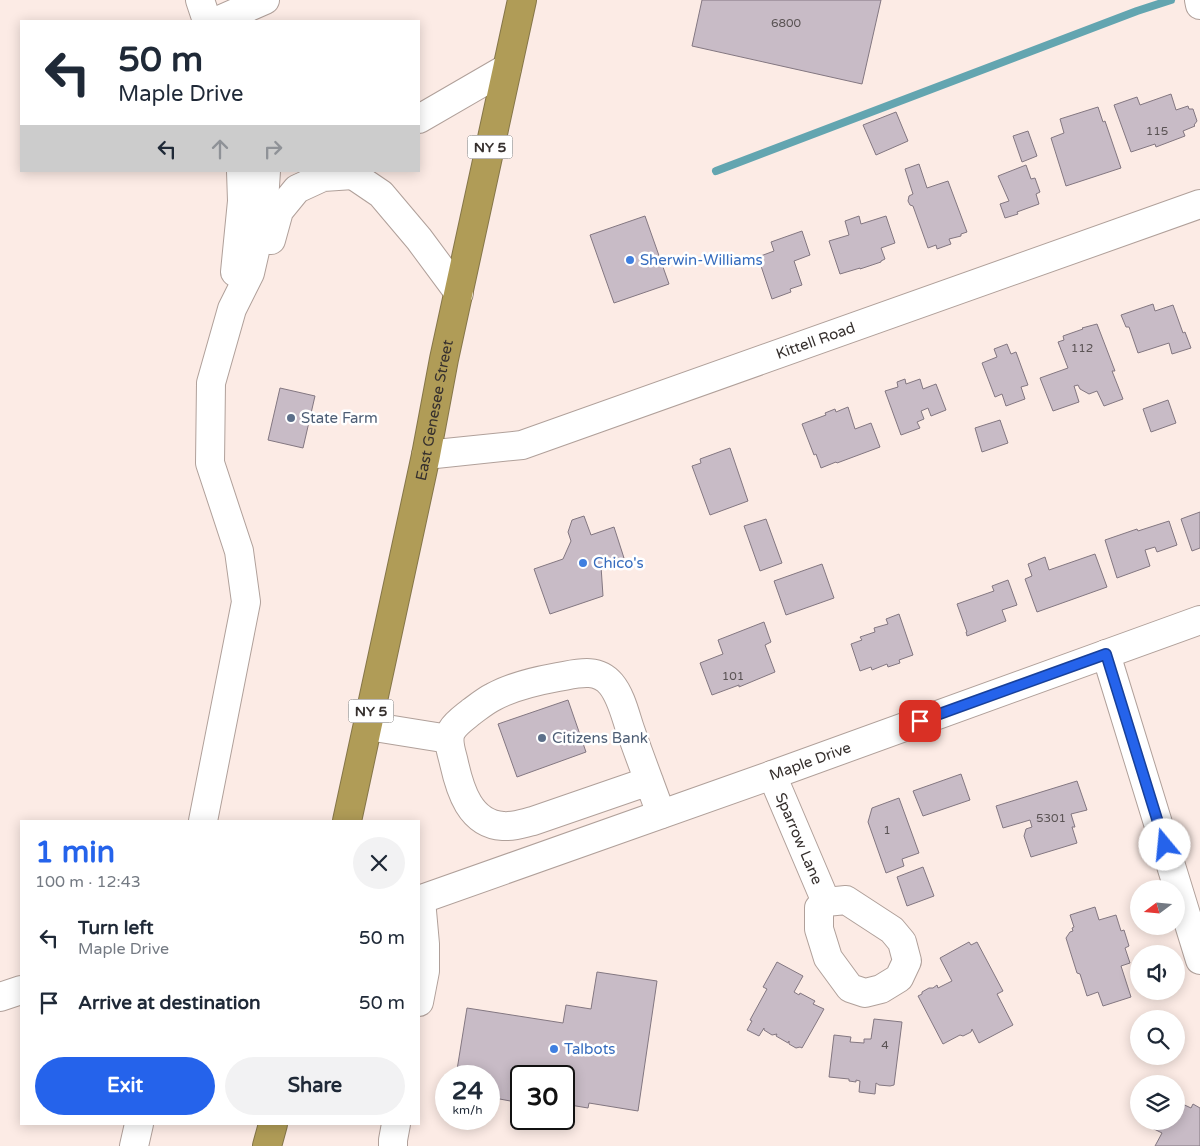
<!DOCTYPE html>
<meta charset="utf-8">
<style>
body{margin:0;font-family:"Varela Round",sans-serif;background:#f2f2f3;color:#1f2937;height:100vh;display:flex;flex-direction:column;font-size:19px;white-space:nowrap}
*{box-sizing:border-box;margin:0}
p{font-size:16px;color:#747a83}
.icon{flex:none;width:28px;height:28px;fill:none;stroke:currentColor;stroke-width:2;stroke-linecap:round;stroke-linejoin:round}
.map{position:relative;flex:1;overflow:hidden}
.sheet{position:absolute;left:20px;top:820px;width:400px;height:305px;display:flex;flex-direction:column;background:#fff;border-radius:0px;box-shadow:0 2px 12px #0003}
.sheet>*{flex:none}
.hud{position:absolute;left:20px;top:20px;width:400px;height:152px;border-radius:0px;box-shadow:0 2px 12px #0003;background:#fff;color:#1f2937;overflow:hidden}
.needle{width:32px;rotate:254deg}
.tools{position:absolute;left:1130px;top:880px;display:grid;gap:10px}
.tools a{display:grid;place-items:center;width:55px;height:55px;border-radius:50%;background:#fff;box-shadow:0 2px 12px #0003;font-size:25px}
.speed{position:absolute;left:435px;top:1065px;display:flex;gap:10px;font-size:25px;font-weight:700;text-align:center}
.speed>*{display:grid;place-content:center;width:65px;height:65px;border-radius:50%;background:#fff;box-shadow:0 2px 12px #0003;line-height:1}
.speed small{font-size:12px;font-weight:400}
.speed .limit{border:2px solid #111;border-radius:8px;background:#fff;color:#111}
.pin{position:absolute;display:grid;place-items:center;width:42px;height:42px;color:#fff;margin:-21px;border-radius:10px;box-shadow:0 2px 8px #0006}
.me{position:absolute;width:55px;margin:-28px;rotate:343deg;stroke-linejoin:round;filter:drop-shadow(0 0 4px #0008)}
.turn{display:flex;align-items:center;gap:18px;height:105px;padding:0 15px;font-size:22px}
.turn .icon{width:65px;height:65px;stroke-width:2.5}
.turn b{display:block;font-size:35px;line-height:42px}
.lanes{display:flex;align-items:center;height:48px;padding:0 15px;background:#0003;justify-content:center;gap:25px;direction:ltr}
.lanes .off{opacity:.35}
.round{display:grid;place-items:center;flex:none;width:52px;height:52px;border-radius:26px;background:#f2f2f3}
.headline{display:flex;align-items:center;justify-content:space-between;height:85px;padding:0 15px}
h1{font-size:30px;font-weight:700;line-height:38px;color:#2563eb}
.primary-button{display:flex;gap:10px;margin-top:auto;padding:10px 15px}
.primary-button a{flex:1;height:58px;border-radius:30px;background:#2563eb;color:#fff;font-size:20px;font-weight:700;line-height:58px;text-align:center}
.primary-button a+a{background:#f2f2f3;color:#1f2937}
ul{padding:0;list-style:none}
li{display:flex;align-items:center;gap:15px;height:65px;padding:0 15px}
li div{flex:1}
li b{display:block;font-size:19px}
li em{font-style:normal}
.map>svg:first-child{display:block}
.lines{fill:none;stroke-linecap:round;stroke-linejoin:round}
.stream{stroke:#63a5b0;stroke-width:8}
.building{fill:#c8bbc6;stroke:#837781}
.minor-casing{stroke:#b0a09a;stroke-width:30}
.highway-casing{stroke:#857649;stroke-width:30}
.minor{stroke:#fff;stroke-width:28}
.highway{stroke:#b09c57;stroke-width:28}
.route-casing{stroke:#184099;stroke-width:12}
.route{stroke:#2563eb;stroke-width:9}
.shop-dot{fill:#3f7fe0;stroke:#fff;stroke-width:2}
.service-dot{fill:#5c6f8a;stroke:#fff;stroke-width:2}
.labels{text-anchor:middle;stroke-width:5;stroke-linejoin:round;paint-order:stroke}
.number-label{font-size:12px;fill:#5a5354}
.shield{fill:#fff;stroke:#726e6d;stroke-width:1}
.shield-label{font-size:14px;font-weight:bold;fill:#36302e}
.shop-label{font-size:15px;fill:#366cbe;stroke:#fff;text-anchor:start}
.street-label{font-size:15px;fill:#36302e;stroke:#fff}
.service-label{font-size:15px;fill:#4e5e75;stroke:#fff;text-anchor:start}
</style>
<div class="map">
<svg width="1200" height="1146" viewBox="0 0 1200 1146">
<rect width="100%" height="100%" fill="#fcebe5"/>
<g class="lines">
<polyline class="stream" points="716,171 1137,11 1171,0"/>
</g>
<g class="building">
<polygon points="702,0 881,0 862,84 692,46"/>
<polygon points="1171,94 1176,110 1188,106 1189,109 1193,109 1197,121 1194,125 1195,126 1183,131 1185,136 1156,147 1155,144 1131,152 1114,105 1137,97 1140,105"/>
<polygon points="1098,107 1103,122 1105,121 1121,168 1066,186 1051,138 1064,133 1060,119"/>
<polygon points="896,112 908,141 876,155 863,125"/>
<polygon points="1028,131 1037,156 1022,162 1013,136"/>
<polygon points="919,164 927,188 948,181 967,232 961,234 961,236 949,239 951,244 937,249 936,245 928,248 913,206 910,205 908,201 909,196 913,194 905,169"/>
<polygon points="1026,165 1031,179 1035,178 1040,192 1036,194 1039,204 1017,212 1018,214 1005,218 1000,204 1009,201 998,176"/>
<polygon points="645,216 669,284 614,303 590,235"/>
<polygon points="859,216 861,224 886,216 895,243 881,248 885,259 881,261 881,262 860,269 860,268 840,274 829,241 849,235 845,221"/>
<polygon points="802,231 810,255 794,261 802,285 790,289 791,292 772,299 758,257 774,251 771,242"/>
<polygon points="1153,304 1155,311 1173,305 1183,333 1185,332 1191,348 1172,354 1169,343 1138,353 1129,327 1126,327 1121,315"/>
<polygon points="1097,324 1115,371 1112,371 1123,399 1104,406 1097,391 1089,394 1080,389 1078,385 1074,386 1079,402 1053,411 1040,378 1068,368 1058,342 1064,340 1063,336 1083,329 1082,328"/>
<polygon points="1007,344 1011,354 1016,352 1028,385 1021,387 1025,399 1006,406 1002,394 995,397 982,363 997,357 994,349"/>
<polygon points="905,379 906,384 920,379 923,389 936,384 946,410 931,416 928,408 921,411 924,419 917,422 920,428 901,435 885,391 898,387 897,382"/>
<polygon points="280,388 315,396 303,448 268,440"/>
<polygon points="1168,400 1176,423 1151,432 1143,409"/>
<polygon points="848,407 855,429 871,423 880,447 837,463 836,462 821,468 816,454 814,455 802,424 826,415 825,413 835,409 836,412"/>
<polygon points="1000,420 1008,443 982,452 975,428"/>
<polygon points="730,448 748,501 710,515 692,466 701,463 700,459"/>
<polygon points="1200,512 1200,548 1192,551 1181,519"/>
<polygon points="584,516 591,535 614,527 624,558 601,566 603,596 550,614 534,569 563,559 571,541 568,532 572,520"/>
<polygon points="766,519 782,563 760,571 744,526"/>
<polygon points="1169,521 1177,545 1157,552 1155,547 1145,550 1150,566 1117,578 1105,540 1137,529 1138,531"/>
<polygon points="1095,554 1107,587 1037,612 1025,579 1032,576 1028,564 1045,557 1049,570"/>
<polygon points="822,564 834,598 786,615 774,581"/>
<polygon points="1008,580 1017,605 1002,610 1006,621 967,636 966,632 967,632 957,604 994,591 992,586"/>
<polygon points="899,614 913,655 899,660 900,663 888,667 887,664 872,670 871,667 860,671 851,644 862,640 860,637 875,632 874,628 888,624 886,619"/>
<polygon points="764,622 771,642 765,645 775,672 739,687 739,685 712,695 700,663 723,654 718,640"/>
<polygon points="568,700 586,752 517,777 498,724"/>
<polygon points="961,774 970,800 923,816 913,791"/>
<polygon points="1077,781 1087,810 1071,814 1075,827 1072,827 1077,843 1031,857 1024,836 1026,829 1032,827 1030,820 1003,828 996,806"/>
<polygon points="899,798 919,853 902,859 904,866 886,873 868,822 872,808"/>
<polygon points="923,867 934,896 907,906 897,877"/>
<polygon points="1095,907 1099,920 1116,915 1121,931 1124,930 1129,946 1125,948 1130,963 1121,966 1131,997 1103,1006 1098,992 1087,996 1080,974 1077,973 1066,938 1070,932 1073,931 1072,928 1074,927 1070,915"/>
<polygon points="969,942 971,945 977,942 1003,991 997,994 1013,1025 979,1043 972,1029 971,1032 963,1036 960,1035 943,1044 918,996 922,994 922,992 929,988 933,988 937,985 938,988 952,981 940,958"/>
<polygon points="777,962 803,976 794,992 799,995 800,993 815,1001 813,1004 824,1009 802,1048 800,1047 796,1048 789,1044 789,1041 788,1043 776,1036 777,1034 772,1035 764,1030 764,1028 759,1036 747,1030 752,1021 750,1020 767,989 763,987"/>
<polygon points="597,972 657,981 638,1111 589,1103 588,1108 564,1104 564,1076 521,1076 521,1103 489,1097 489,1076 456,1076 467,1008 563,1023 566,1005 591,1009"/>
<polygon points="874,1019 902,1022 894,1085 890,1086 879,1085 876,1083 875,1094 859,1092 860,1081 856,1080 856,1082 849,1081 849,1079 829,1077 834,1035 851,1037 850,1042 864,1043 864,1039 871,1039"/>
<polygon points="1176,1101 1191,1108 1193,1104 1200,1108 1200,1146 1155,1146 1162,1133 1138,1121 1139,1119 1139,1121 1176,1121"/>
</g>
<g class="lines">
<defs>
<g id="minor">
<polyline points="200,0 207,21"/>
<polyline points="1199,0 1200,5"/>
<polyline points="217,21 265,0"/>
<polyline points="419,119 507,68"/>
<polyline points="344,171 353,175 381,194 419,239 459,293"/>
<polyline points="271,240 279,211 297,189 323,177 353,175"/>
<polyline points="235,272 242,201 241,171"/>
<path id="s1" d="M 426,455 L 522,445 L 1200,204"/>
<polyline points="1106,654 1200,960"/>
<polyline points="368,726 449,739"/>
<path id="s2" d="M 772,775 L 826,902"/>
<path d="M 649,781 L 533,821 C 524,823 513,827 503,826 C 470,824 460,790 454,763 C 452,753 446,740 452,730 C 456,723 465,717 471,712 C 478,707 485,701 493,697 C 513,686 536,681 558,677 C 576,674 597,667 611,684 C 621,696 625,714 630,729 C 640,758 651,786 661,814"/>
<polyline points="203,821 246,602 239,551 210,463 211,383 232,309 250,273 263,216 266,171"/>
<path id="s3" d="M 419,900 L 772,775 L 1200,620"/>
<polygon points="846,900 892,930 902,942 907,961 899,978 881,989 865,993 850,988 828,958 819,929 819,908 826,902"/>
<polyline points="0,997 21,990"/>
<polyline points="419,1002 425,971 425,944 421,900"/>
<polyline points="134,1146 139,1124"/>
<polyline points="393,1146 393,1140 396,1124"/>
</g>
<g id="highway">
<path id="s4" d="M 347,821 L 426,455 L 444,359 L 522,0"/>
<polyline points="267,1146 273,1124"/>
</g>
</defs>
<use href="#minor" class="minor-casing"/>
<use href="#highway" class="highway-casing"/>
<use href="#minor" class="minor"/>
<use href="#highway" class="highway"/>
</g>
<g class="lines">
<defs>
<polyline id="route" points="920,721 1106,654 1165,845"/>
</defs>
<use href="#route" class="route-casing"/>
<use href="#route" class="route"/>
</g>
<g class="shop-dot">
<circle cx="630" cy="260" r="5"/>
<circle cx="583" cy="563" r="5"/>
<circle cx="554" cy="1049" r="5"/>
</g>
<g class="service-dot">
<circle cx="291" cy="418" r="5"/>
<circle cx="542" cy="738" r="5"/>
</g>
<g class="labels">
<g class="number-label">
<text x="786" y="27">6800</text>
<text x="1157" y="135">115</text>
<text x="1082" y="352">112</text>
<text x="733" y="680">101</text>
<text x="1051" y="822">5301</text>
<text x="887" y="834">1</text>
<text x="885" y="1049">4</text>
</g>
<g class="shield">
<rect x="467.5" y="135.5" width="45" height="23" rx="4"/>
<rect x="348.5" y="699.5" width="45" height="23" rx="4"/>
</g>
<g class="shield-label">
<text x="490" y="152">NY 5</text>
<text x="371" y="716">NY 5</text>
</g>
<g class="shop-label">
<text x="640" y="265">Sherwin-Williams</text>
<text x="593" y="568">Chico's</text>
<text x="564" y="1054">Talbots</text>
</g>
<g class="street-label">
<text dy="5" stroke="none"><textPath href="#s1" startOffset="408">Kittell Road</textPath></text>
<text dy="5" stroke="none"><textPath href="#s4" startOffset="420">East Genesee Street</textPath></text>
<text dy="5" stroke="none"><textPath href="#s3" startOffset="415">Maple Drive</textPath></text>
<text dy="5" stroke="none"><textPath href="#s2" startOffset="69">Sparrow Lane</textPath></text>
</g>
<g class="service-label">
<text x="301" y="423">State Farm</text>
<text x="552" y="743">Citizens Bank</text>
</g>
</g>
</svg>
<div class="tools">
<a><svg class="needle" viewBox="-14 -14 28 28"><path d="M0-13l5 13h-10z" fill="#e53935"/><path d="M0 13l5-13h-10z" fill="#747a83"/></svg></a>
<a><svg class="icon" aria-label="sound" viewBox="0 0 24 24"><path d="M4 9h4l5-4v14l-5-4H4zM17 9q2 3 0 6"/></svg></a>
<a><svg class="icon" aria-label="search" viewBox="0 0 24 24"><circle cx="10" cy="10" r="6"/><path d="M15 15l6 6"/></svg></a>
<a><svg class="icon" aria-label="layers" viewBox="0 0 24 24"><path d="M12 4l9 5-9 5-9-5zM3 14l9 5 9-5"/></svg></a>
</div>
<div class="speed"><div>24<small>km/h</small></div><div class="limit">30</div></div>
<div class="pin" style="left:920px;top:721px;background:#d93025"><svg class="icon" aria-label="arrive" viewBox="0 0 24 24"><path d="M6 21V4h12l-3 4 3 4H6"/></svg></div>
<svg class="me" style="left:1165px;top:845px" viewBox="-20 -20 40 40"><circle r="19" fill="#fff"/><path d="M0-13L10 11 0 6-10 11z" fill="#2563eb"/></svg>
<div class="hud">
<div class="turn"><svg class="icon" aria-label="left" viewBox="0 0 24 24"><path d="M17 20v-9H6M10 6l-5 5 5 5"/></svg><div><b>50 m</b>Maple Drive</div></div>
<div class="lanes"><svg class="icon" aria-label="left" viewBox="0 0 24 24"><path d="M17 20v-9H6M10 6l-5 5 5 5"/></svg><svg class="icon off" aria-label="ahead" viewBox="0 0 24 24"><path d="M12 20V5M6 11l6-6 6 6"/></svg><svg class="icon off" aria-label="right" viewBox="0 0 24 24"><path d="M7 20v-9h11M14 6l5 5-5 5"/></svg></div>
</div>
<section class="sheet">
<div class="headline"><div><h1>1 min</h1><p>100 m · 12:43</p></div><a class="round"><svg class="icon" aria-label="close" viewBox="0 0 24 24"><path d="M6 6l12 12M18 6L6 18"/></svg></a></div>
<ul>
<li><svg class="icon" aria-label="left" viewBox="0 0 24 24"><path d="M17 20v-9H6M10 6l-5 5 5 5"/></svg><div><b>Turn left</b><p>Maple Drive</p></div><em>50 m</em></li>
<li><svg class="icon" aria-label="arrive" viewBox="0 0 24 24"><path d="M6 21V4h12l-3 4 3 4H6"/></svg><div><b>Arrive at destination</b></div><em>50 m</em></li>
</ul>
<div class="primary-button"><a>Exit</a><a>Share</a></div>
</section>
</div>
